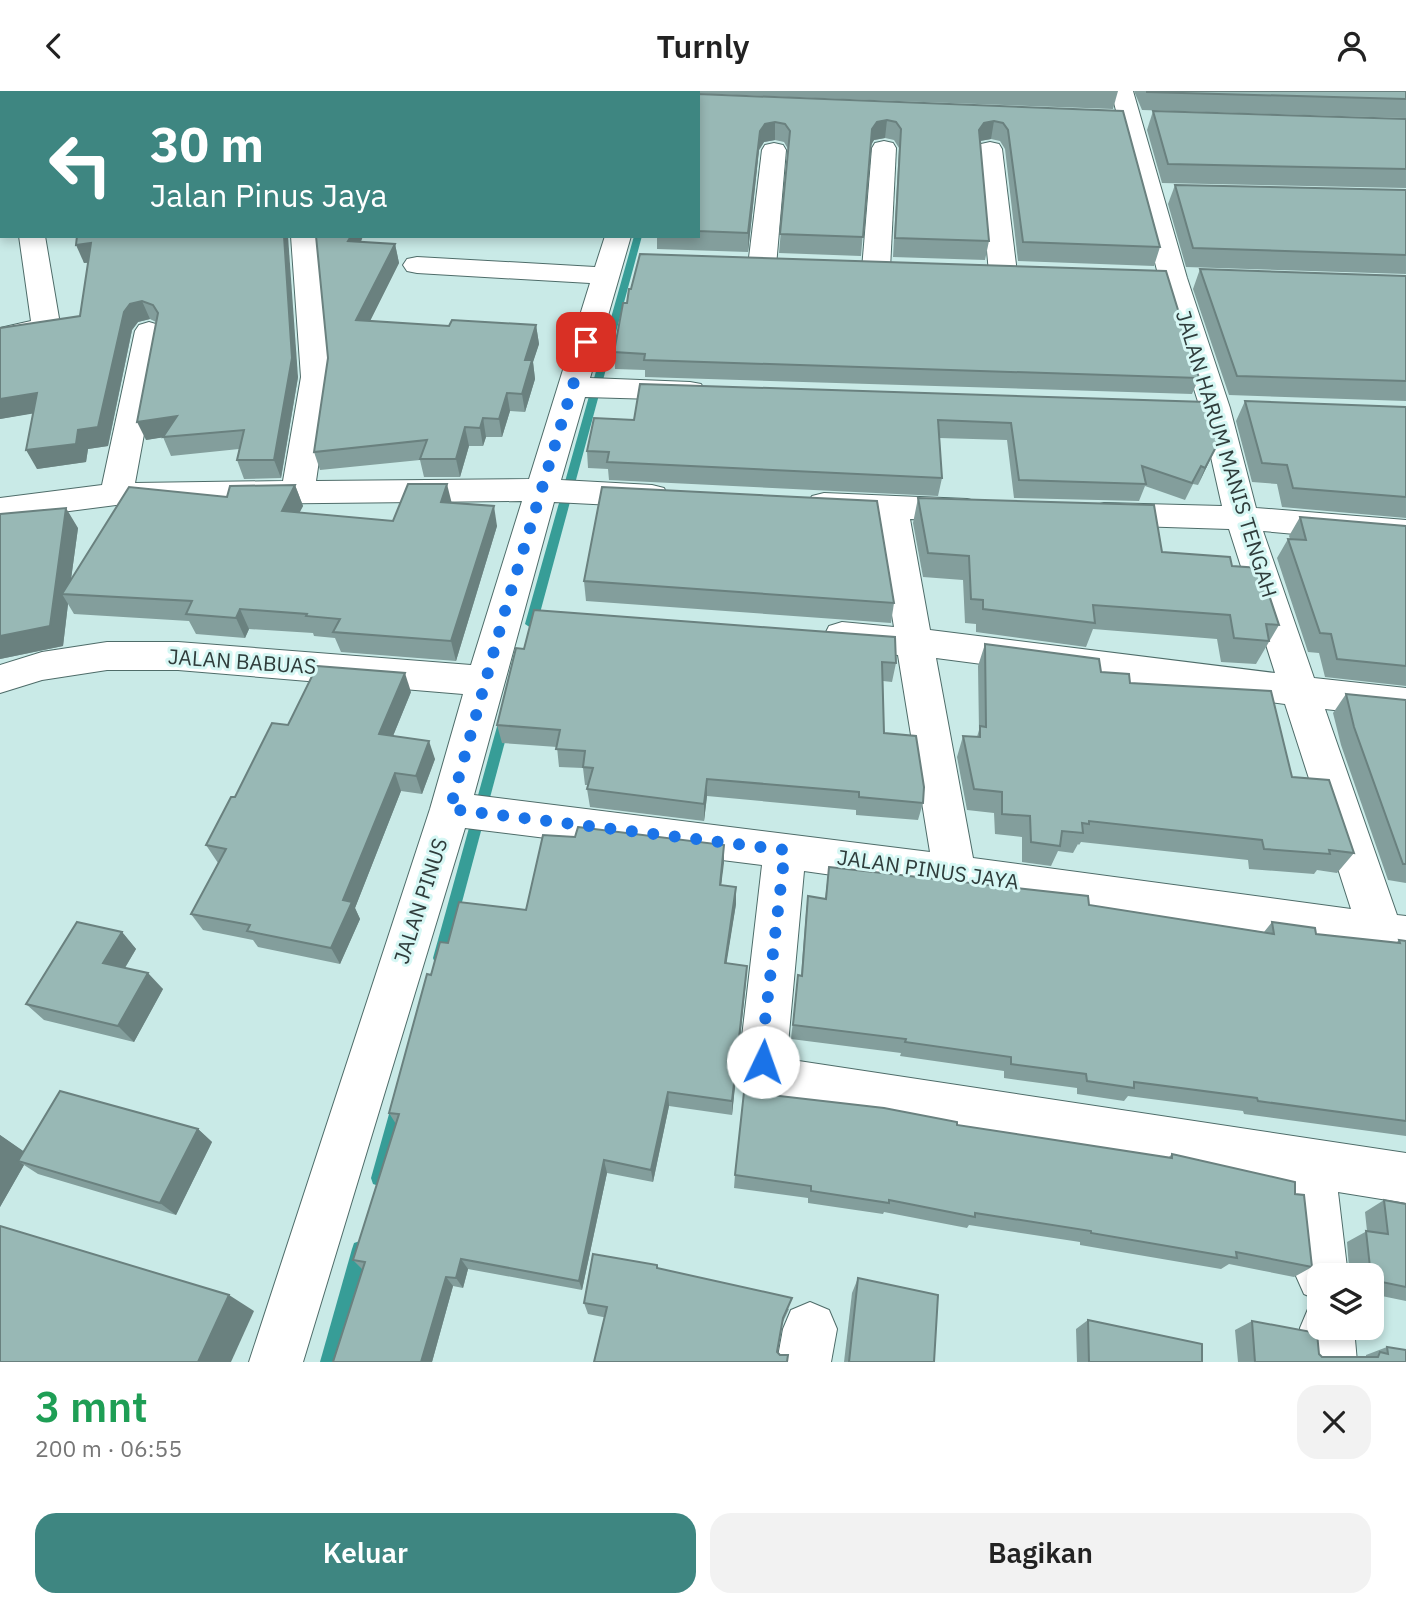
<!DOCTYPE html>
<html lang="id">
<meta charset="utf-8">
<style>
body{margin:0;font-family:"IBM Plex Sans",sans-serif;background:#f2f2f2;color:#222;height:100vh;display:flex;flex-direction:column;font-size:26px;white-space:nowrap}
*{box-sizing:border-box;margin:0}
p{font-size:23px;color:#767676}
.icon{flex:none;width:38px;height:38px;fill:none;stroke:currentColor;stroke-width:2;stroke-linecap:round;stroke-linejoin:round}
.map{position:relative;height:1271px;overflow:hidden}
.panel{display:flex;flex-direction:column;background:#fff;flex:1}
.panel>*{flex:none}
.guide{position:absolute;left:0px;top:0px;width:700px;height:147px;box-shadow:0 4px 10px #0003;background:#3e8681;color:#fff;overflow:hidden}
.fabs{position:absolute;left:1307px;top:1172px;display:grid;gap:14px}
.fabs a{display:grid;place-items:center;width:77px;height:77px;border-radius:14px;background:#fff;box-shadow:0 4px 10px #0003;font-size:35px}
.pin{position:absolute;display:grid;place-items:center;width:60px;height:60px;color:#fff;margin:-30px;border-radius:14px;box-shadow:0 4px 10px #0006}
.me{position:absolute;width:77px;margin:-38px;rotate:3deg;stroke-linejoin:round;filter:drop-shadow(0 0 5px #0008)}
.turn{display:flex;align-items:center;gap:24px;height:147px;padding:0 35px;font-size:32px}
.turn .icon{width:91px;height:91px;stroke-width:2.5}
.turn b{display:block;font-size:49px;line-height:60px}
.round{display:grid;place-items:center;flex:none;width:74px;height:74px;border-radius:21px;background:#f2f2f2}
.overview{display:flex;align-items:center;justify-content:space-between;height:119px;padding:0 35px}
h1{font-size:42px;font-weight:600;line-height:52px;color:#1e9e55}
.action{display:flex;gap:14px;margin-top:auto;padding:14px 35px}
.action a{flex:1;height:80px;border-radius:21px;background:#3e8681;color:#fff;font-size:28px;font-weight:600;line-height:80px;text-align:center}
.action a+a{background:#f2f2f2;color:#222}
header{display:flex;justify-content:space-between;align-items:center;height:91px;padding:0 35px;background:#fff;font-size:32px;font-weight:600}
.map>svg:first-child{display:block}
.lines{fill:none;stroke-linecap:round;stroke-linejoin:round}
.stream{fill:#379d97;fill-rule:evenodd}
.minor-casing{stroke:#4e6c69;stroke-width:2}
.minor{fill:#fff;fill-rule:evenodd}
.wall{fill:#839e9c}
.shaded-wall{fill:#6a817f}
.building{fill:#98b8b5;stroke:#6a817f;stroke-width:2}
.route{stroke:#1a73e8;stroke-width:12;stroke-dasharray:0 21.6}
.labels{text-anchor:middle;stroke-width:6;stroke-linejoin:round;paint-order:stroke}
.street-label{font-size:21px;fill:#2f3c3b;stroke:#d6f7f4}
</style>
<header><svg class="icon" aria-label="back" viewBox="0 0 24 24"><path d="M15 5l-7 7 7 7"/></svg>Turnly<svg class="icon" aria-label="person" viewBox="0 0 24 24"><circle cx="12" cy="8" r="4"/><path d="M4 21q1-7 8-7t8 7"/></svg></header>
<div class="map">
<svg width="1406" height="1271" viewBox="0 0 1406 1271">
<rect width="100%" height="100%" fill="#c9eae7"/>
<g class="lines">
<g class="stream">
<polygon points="674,0 682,0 673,2"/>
<polygon points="634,145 642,145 537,533 531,537 525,533"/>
<polygon points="504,627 508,629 510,632 447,867 445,872 440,873 435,872 433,867 498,632 500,629"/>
<polygon points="399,1008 404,1011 407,1016 387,1087 385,1093 379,1095 373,1093 371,1087 391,1016 394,1011"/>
<polygon points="360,1150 366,1152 368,1158 338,1271 320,1271 352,1158 354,1152"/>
</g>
<defs>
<g id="minor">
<rect x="652" y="0" width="22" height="2"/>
<path d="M 1111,0 L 1133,0 L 1187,187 L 1230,317 L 1256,417 L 1406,429 L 1406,453 L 1263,440 L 1314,587 L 1406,597 L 1406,627 L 1325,618 L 1397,824 L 1406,825 L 1406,865 L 804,780 L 787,964 L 792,969 L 1406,1062 L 1406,1112 L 1338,1101 L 1348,1185 L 1320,1185 L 1320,1210 L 1304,1203 L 1296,1185 L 1287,1093 L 788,1014 C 762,1003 745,993 740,963 L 762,774 L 465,737 L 303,1271 L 249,1271 L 430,718 L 463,603 L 178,579 L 107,579 L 42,589 L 0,602 L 0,574 L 42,561 L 107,551 L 178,551 L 471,574 L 522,410 L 116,414 L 0,429 L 0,407 L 102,394 L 135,240 L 139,234 L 149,231 L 159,234 L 163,240 L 135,392 L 283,390 L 301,286 L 291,145 L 317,145 L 331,286 L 316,390 L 529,388 L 590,192 L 417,182 L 407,180 L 403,174 L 407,168 L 417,166 L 595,176 L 605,145 L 631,145 L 590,287 L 690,291 L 701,293 L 705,300 L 701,307 L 690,309 L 585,306 L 561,389 L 652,394 L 664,397 L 668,405 L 664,413 L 652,416 L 554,411 L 474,704 L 930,761 L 898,564 L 842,559 L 829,555 L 824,545 L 829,535 L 842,531 L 894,536 L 876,427 L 824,424 L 812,421 L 807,413 L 812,405 L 824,402 L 967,408 L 979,411 L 984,419 L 979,427 L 967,430 L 910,428 L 930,539 L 1275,582 L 1229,438 L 1104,434 L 1092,431 L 1087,423 L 1092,415 L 1104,412 L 1222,415 L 1200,317 L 1159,187 ZM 936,567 L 1285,613 L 1351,818 L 973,767 Z"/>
<polygon points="884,50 893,52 896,57 890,178 886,184 876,186 866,184 862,178 872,57 875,52"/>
<polygon points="990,51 999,53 1002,58 1017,182 1013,188 1003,190 993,188 989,182 978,58 981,53"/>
<polygon points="774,52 783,54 786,59 776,175 772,181 762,183 752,181 748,175 762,59 765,54"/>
<polygon points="19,145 45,145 60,233 48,245 0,255 0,237 31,230"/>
<polygon points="810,1211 829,1219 837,1238 831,1271 777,1271 783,1238 791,1219"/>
<polygon points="1320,1213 1320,1237 1354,1237 1357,1271 1303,1271 1300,1237 1308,1218"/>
</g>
</defs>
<use href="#minor" class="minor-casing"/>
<use href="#minor" class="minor"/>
</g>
<g class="wall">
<polygon points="0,0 2,2 2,116 0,116"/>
<polygon points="682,0 1118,0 1113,18 682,2"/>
<polygon points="1134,0 1406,0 1406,27 1142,19"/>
<polygon points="698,3 1123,20 1160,156 1154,175 1018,170 1005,58 1000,50 991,48 980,50 989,150 985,169 893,166 899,57 894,49 885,47 874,49 870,56 861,165 779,162 788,58 784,51 775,49 764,51 759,59 748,161 657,158 657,145 698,145"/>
<polygon points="1153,20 1406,28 1406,97 1162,92 1147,39"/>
<polygon points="1175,94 1406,99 1406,183 1186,176 1168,113"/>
<polygon points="77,145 298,286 281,387 244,388 237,369 239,358 171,365 163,346 146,349 156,231 150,228 138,231 132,239 108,355 88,358 86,371 37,378 33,322 0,328 0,237 80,225 88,172 84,172"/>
<polygon points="316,145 363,145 361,151 395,153 399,172 370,230 449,235 536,234 539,253 533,271 535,288 525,321 510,320 502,346 486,346 483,355 469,355 460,386 424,386 420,369 320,379 314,361 328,267"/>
<polygon points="1200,178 1406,185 1406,310 1229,304 1193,198"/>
<polygon points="614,261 1199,287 1192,303 645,286 645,279 615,278"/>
<polygon points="640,293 1217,354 1198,394 1193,393 1185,409 1145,395 1139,410 1014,407 1007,349 939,347 942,387 938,405 609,389 608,378 588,377 587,360 634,329"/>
<polygon points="1245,310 1406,316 1406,427 1282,416 1277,393 1252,391 1236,330"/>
<polygon points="295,394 303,415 299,422 393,430 451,412 497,435 456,570 341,561 335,547 314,545 313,542 249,538 245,547 196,543 189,530 74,523 68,513 63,555 0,568 0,423 78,437 71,488 227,406"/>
<polygon points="918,407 1162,461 1232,475 1279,534 1256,573 1221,571 1217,548 1093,538 1086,556 976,541 976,533 965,532 963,489 923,486 913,432"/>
<polygon points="1300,426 1406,435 1406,595 1325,586 1319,562 1308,561 1277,467 1288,448 1290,448 1289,445"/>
<polygon points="584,490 894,512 891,532 586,510"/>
<polygon points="534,519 896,572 892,591 883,590 884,642 923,712 918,729 856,724 856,719 707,705 704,730 590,716 587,698 588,694 585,694 583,677 559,676 557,656 502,652 497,634 524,558"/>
<polygon points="985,553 1101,581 1130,592 1292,686 1354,762 1337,782 1317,779 1314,783 1249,778 1248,769 1081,751 1079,754 1078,753 1073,762 1058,760 1051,775 1022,771 1022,746 995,743 994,722 967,719 957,666 963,645 977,646 979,639 978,575"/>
<polygon points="411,601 393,645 435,668 422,703 401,700 355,817 360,828 340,873 258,856 253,849 203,839 191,823 218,772 206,754 235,706 288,634"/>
<polygon points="1346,603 1406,609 1406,792 1388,789 1341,654 1333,622"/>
<polygon points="575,746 724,754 721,794 736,813 726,872 747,875 732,1024 669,1015 653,1091 607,1082 582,1199 468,1178 463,1197 453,1195 432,1271 333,1271 363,1179 353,1169 396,1033 389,1022 431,884 448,852 526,819"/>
<polygon points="829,776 1264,841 1272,831 1316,843 1396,852 1399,849 1406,850 1406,1045 1244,1023 1243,1020 1128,1005 1124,1010 1077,1003 1077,997 1004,987 1004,980 900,965 901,962 791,948 798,884 801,885 806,822 808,805 825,808"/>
<polygon points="122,841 136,858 125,877 163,898 134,951 44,929 26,913"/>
<polygon points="957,1034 1168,1067 1172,1063 1295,1103 1312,1176 1294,1186 1229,1173 1221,1178 1080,1154 1080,1151 969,1134 967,1137 884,1121 883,1123 808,1112 808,1107 734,1097 735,1084"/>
<polygon points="198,1038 212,1051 176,1124 38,1083 24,1074 0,1116 0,1044 24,1061"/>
<polygon points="1384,1109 1406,1113 1406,1210 1372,1203 1372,1185 1328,1185 1342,1177 1349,1177 1347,1151 1367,1140 1365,1121"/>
<polygon points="657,1174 657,1177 789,1218 782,1233 777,1261 588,1223 584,1212"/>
<polygon points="858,1187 934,1271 844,1271 852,1202"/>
<polygon points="1088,1229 1202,1271 1077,1271 1076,1238"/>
<polygon points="1252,1230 1319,1263 1322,1266 1366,1266 1366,1264 1387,1256 1406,1271 1238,1271 1235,1239"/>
</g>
<g class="shaded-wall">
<polygon points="887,29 885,47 874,49 869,57 872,38 877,31"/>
<polygon points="994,30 991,48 980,50 979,39 984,32"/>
<polygon points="775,31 775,49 764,51 759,59 748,161 748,142 760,40 765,33"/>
<polygon points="284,145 288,145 298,286 281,387 274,369"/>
<polygon points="351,145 363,145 353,168 348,150"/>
<polygon points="91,152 99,170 84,172 76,154"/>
<polygon points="395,153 399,172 361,248 356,229"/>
<polygon points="142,210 150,228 138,231 132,239 108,355 88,358 86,371 37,378 26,359 78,339 124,221 130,213"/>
<polygon points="536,234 539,253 533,271 535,288 525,321 522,303 525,269"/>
<polygon points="37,302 48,320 0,328 0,308"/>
<polygon points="507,302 510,320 502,346 499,328"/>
<polygon points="177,325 185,343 146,349 137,331"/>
<polygon points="483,327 486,346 483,355 480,337"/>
<polygon points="465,336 469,355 460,386 456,368"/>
<polygon points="1217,354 1209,371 1198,394 1205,377"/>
<polygon points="447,393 452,413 441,411"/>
<polygon points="295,394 303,415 290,440 282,420"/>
<polygon points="494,415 497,435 456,570 451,550"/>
<polygon points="66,417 78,437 69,503 62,503 68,513 63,555 0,568 0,545"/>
<polygon points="240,518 249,538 245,547 236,527"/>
<polygon points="405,582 411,601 386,662 379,643"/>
<polygon points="429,650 435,668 422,703 416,685"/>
<polygon points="395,682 401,700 355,817 360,828 340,873 331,857 343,809"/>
<polygon points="707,688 707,705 704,730 704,713"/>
<polygon points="724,754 724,772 719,811 720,794"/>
<polygon points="736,796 736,813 724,888 725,872"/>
<polygon points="122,841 136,858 118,888 103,872"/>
<polygon points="747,875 746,891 732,1024 732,1010"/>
<polygon points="148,882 163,898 134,951 118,935"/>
<polygon points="668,1001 669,1015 653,1091 651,1079"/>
<polygon points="198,1038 212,1051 176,1124 160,1112"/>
<polygon points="0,1044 29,1064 18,1070 24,1074 0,1116"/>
<polygon points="604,1069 607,1082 582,1199 579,1190"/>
<polygon points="461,1168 468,1178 463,1197 456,1187"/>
<polygon points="446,1186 453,1195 432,1271 421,1271"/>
<polygon points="229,1204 254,1220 231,1271 198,1271"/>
</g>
<g class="building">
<polygon points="0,0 473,0 472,2 2,2 2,97 0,97"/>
<polygon points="527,0 630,0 629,2 526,2"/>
<polygon points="682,0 697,0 698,2 682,2"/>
<polygon points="1147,0 1406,0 1406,8 1147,1"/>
<polygon points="698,3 1123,20 1160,156 1023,151 1008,39 1003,32 994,30 984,32 979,39 989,150 895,147 901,38 896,31 887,29 877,31 872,38 863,146 780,143 790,40 785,33 775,31 765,33 760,40 748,142 698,140"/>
<polygon points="1153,20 1406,28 1406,78 1168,73"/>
<polygon points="1175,94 1406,99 1406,164 1193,157"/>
<polygon points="77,145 284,145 292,267 274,369 237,369 244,339 163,346 177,325 137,331 158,222 153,214 142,210 130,213 124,221 98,336 78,339 76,353 26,359 37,302 0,308 0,237 80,225 91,152 76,154"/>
<polygon points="316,145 351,145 348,150 395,153 356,229 449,235 452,229 536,234 525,269 532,269 522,303 507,302 499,328 483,327 480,337 465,336 456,368 420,368 427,349 314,361 328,267"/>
<polygon points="640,163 1166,180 1199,287 644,269 645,263 614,261 623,212 627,212 629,198 631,198"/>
<polygon points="1200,178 1406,185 1406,290 1237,285"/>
<polygon points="640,293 1207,311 1217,354 1205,377 1201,375 1192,392 1142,375 1146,393 1019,389 1011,332 938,329 942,387 607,371 609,361 587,360 594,327 634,329"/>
<polygon points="1245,310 1406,316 1406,406 1293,397 1287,374 1262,372"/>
<polygon points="408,393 447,393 441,411 494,415 451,550 333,541 340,528 306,525 307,523 240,518 236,527 186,523 192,510 62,503 129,396 227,406 230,395 295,394 282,420 393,430"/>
<polygon points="602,396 877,410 894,512 584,490"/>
<polygon points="918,407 1154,414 1162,461 1230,466 1232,475 1260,477 1279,534 1266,533 1269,550 1234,547 1230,524 1093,514 1095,532 983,518 983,509 971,508 969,465 928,462"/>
<polygon points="66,417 50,535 0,545 0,423"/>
<polygon points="1300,426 1406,435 1406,575 1337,568 1331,543 1320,542 1288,448 1306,449"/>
<polygon points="534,519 895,546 896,572 882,571 884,642 916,645 924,696 923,712 859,706 859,701 707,688 704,713 587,698 593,677 583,676 585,660 556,658 560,639 497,634 516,557 524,558"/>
<polygon points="985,553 1099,568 1101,581 1129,583 1130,592 1271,600 1292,686 1329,689 1354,762 1329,759 1330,763 1264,758 1262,749 1089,730 1089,733 1082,732 1083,742 1062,740 1060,755 1031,751 1030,725 1002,723 1002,701 974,698 963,645 980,646 980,635 986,636"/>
<polygon points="317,575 405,582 379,643 429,650 416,685 395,682 343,809 352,811 331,857 247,840 250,834 191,823 226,758 206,754 231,706 235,706 272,632 288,634"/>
<polygon points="1346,603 1406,609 1406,773 1403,773 1354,636"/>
<polygon points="578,736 724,754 720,794 736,796 725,872 747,875 732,1010 668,1001 651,1079 604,1069 579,1190 461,1168 456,1187 446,1186 421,1271 333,1271 365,1171 353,1169 399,1023 389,1022 427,883 431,884 440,851 448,852 459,811 526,819 543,744 575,746"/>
<polygon points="829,776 1088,805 1089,814 1274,843 1272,831 1315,837 1316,843 1400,852 1399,849 1406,850 1406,1030 1258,1010 1257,1007 1134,991 1134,997 1087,990 1086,983 1011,973 1011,966 905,951 906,948 793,934 798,884 802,885 808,805 826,808"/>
<polygon points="77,831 122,841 103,872 148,882 118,935 26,913"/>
<polygon points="60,1000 198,1038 160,1112 18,1070"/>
<polygon points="744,1001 884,1017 957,1031 957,1034 1172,1067 1172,1063 1295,1091 1295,1103 1304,1104 1312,1176 1236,1161 1237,1167 1091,1142 1091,1140 975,1122 975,1126 889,1109 889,1112 811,1100 811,1095 735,1084"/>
<polygon points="1384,1109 1406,1113 1406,1196 1372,1189 1372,1185 1354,1185 1342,1182 1342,1177 1370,1176 1366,1140 1388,1143"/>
<polygon points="0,1135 229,1204 198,1271 0,1271"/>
<polygon points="593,1163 657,1174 657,1177 792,1207 783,1227 777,1261 780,1264 788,1264 787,1271 594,1271 607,1216 584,1212"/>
<polygon points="858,1187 938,1204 934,1271 849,1271"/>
<polygon points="1088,1229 1202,1253 1202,1271 1089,1271"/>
<polygon points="1252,1230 1317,1242 1319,1263 1322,1266 1378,1266 1380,1261 1388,1263 1387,1256 1406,1259 1406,1271 1255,1271"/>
</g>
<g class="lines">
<polyline class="route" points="586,251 505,520 450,718 785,759 762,956 763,971"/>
</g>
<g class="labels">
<g class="street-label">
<text transform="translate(1226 363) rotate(73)" y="7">JALAN HARUM MANIS TENGAH</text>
<text transform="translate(242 571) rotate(4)" y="7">JALAN BABUAS</text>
<text transform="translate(928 779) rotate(8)" y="7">JALAN PINUS JAYA</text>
<text transform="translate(421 810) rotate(-72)" y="7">JALAN PINUS</text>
</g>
</g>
</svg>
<div class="fabs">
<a><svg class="icon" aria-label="layers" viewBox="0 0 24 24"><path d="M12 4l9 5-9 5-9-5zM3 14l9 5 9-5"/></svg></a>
</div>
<div class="pin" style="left:586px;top:251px;background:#d93025"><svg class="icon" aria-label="arrive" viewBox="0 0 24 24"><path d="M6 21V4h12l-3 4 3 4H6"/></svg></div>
<svg class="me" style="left:763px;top:971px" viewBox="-20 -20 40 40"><circle r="19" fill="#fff"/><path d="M0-13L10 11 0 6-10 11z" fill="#1a73e8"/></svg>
<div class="guide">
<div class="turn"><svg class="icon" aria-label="left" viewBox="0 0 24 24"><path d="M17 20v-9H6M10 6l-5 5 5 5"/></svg><div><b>30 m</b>Jalan Pinus Jaya</div></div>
</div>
</div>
<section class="panel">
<div class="overview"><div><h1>3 mnt</h1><p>200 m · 06:55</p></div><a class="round"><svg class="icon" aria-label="close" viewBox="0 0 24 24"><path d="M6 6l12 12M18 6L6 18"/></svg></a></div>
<div class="action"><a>Keluar</a><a>Bagikan</a></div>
</section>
